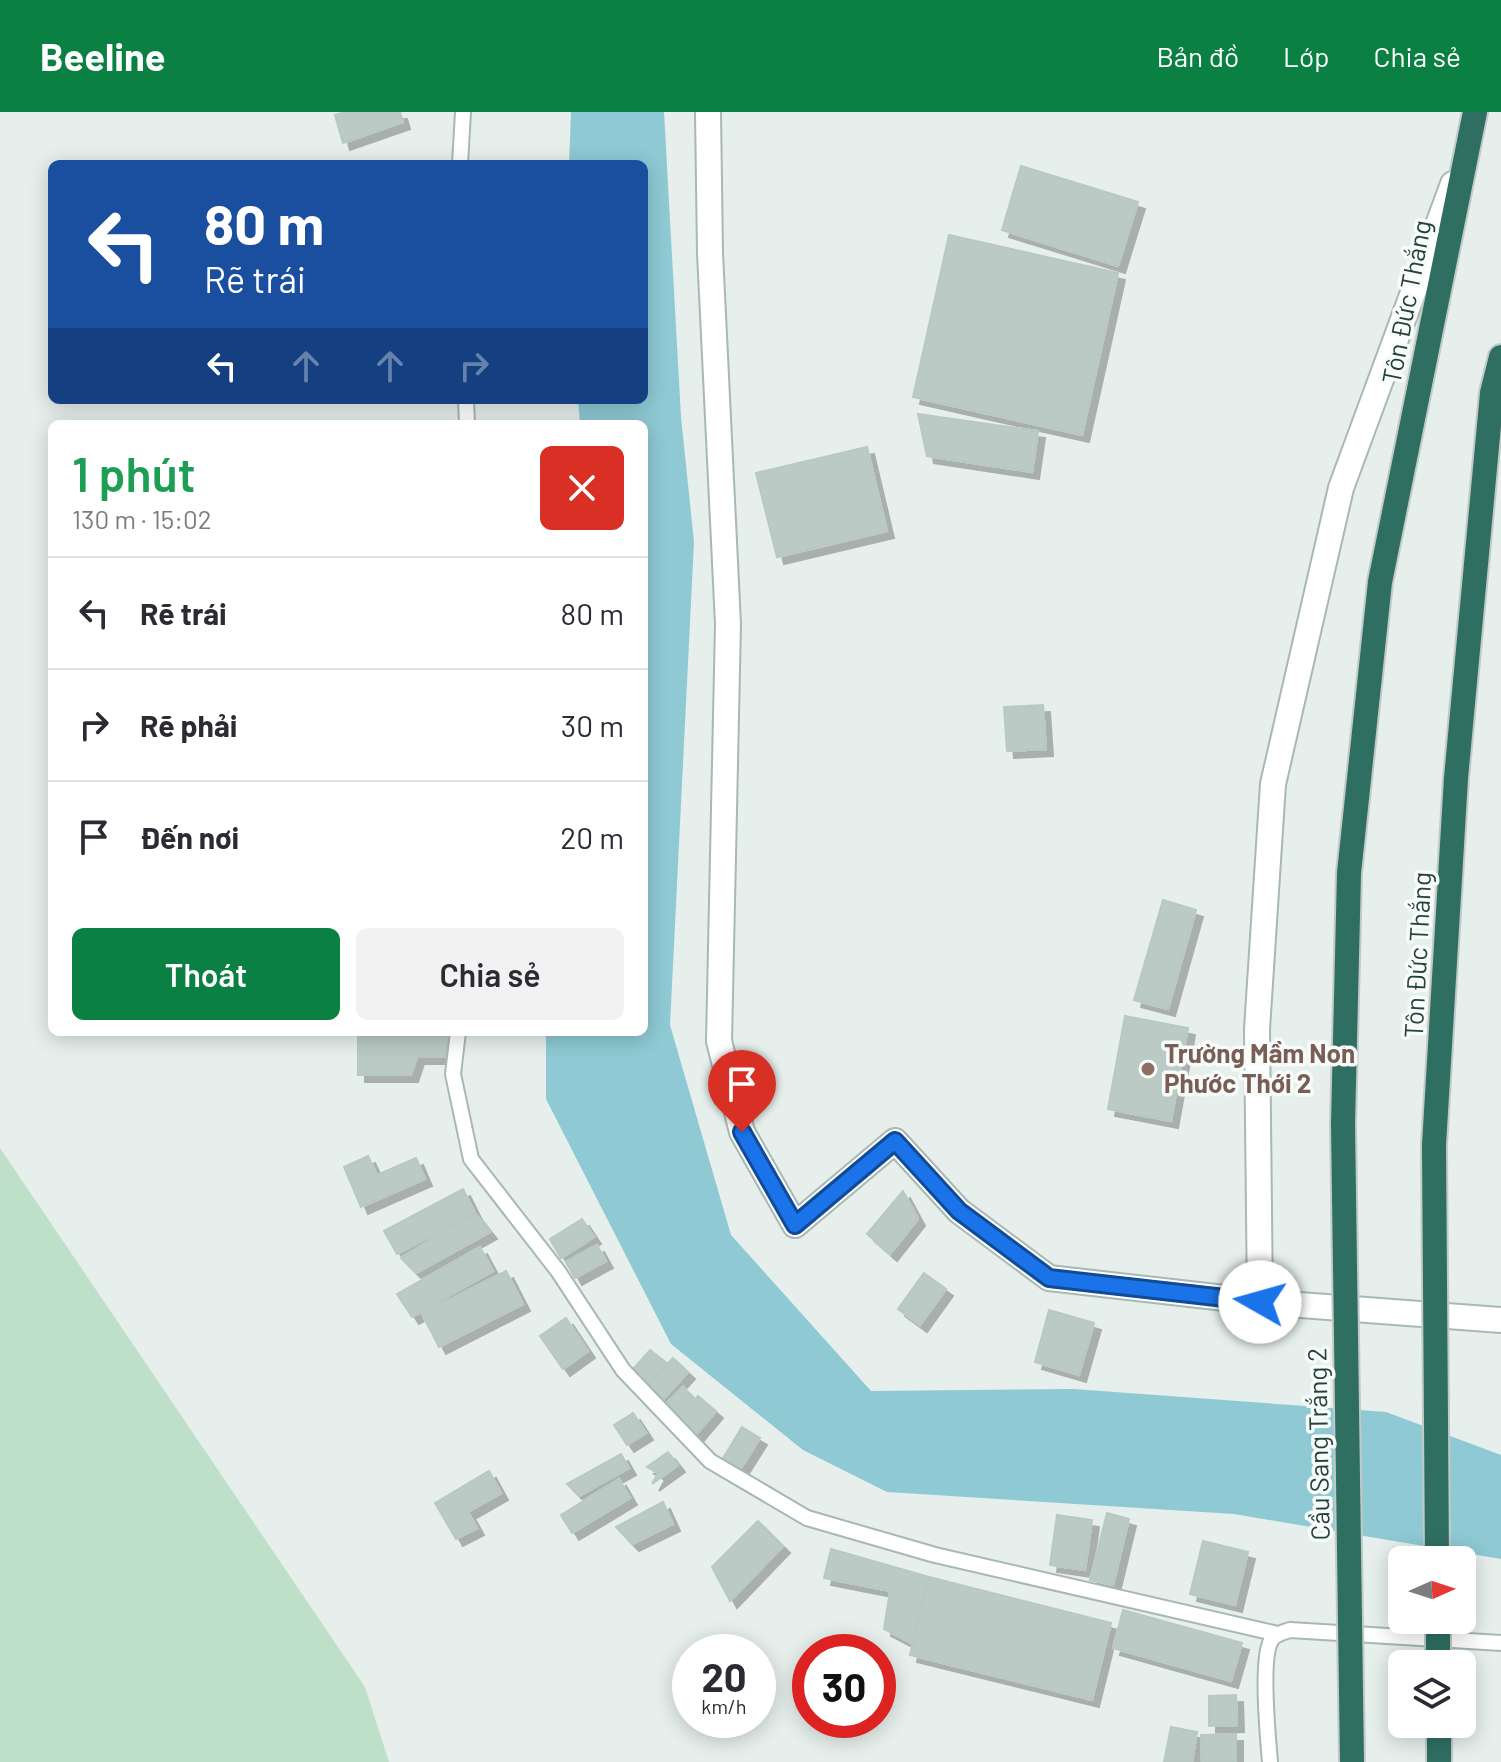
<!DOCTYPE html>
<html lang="vi">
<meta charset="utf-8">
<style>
body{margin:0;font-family:Barlow,sans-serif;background:#f2f2f3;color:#2b2b33;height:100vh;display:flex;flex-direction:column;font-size:30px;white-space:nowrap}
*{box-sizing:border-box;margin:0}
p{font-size:26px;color:#7c7c81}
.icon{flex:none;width:44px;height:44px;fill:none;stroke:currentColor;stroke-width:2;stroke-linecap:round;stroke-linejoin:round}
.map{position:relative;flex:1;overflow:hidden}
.details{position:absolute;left:48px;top:308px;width:600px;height:616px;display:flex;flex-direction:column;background:#fff;border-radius:12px;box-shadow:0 4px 20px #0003}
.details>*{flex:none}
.top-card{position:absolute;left:48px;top:48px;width:600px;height:244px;border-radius:12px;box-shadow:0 4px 20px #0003;background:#1a4fa0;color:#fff;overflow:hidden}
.needle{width:52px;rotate:87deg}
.buttons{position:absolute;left:1388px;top:1434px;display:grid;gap:16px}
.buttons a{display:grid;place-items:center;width:88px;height:88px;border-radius:12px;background:#fff;box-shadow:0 4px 20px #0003;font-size:40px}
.speed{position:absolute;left:672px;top:1522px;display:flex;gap:16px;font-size:40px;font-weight:700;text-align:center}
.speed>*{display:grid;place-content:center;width:104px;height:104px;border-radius:50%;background:#fff;box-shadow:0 4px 20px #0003;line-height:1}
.speed small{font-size:20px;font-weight:400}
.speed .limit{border:12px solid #d22;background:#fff;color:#111}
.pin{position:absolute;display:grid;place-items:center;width:68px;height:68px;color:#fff;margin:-82px -34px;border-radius:50% 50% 50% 0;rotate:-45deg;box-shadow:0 0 8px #0007}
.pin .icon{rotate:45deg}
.me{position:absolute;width:88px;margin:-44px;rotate:277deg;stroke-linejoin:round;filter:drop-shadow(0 0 6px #0008)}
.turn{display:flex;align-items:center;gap:28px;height:168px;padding:0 24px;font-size:36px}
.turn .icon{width:104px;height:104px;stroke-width:2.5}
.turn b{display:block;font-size:56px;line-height:68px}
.lanes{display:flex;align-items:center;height:76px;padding:0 24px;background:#0003;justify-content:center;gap:40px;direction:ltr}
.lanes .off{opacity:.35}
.round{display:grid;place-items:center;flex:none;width:84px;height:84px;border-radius:12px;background:#f2f2f3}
.overview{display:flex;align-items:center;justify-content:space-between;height:136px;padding:0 24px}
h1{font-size:48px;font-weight:600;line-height:60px;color:#1e9e55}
.button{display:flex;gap:16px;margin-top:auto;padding:16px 24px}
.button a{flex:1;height:92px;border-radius:12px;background:#0b8043;color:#fff;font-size:32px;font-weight:600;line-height:92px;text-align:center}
.button a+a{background:#f2f2f3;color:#2b2b33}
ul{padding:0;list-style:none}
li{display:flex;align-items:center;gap:24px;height:112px;padding:0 24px;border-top:2px solid #e1e1e2}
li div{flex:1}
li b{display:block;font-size:30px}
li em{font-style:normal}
header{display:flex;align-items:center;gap:48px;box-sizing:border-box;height:112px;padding:0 40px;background:#0b8043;color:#fff}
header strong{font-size:38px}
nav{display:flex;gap:44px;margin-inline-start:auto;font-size:28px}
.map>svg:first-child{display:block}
.green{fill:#bfe0c8}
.water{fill:#8ec9d4}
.building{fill:#bbcac4;stroke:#b8c9c2;stroke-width:2;filter:url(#shadow)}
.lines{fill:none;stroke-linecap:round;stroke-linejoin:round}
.lane-casing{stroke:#a8b8b2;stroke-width:18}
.street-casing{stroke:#a8b8b2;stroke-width:28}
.highway-casing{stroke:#c2cac8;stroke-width:28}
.lane{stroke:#fff;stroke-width:14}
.street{stroke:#fff;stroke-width:24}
.highway{stroke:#2f6f62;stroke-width:24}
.highway-bridge-casing{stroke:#c2cac8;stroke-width:28;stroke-linecap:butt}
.highway-bridge{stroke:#2f6f62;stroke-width:24}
.route-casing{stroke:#114b97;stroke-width:20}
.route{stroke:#1a73e8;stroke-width:14}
.education-dot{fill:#8d6e63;stroke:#f7fbf9;stroke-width:3}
.labels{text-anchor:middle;stroke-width:7;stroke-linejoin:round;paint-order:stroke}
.street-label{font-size:26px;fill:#24423a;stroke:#f7fbf9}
.education-label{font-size:26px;font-weight:bold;fill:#785e54;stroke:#f7fbf9;text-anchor:start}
</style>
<header>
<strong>Beeline</strong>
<nav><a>Bản đồ</a><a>Lớp</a><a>Chia sẻ</a></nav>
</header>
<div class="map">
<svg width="1501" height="1650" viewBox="0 0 1501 1650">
<defs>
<filter id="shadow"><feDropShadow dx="7" dy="7" stdDeviation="0" flood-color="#0004"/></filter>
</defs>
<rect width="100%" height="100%" fill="#e6efeb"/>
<polygon class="green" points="0,1036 365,1575 389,1650 0,1650"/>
<polygon class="water" points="571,0 664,0 681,305 694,430 670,913 731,1123 871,1279 1074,1277 1386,1300 1501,1343 1501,1447 1234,1402 887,1380 803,1338 671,1232 546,987 546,920 644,920 644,312 580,312 578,288 644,288 644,52 569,52"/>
<g class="building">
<polygon points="345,0 400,0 403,10 343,31 335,3"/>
<polygon points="1021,54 1138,90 1118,154 1002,118"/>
<polygon points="949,123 1118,161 1082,323 913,285"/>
<polygon points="918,302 1038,319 1032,360 927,344"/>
<polygon points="867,335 887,419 777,445 756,361"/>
<polygon points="1043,593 1046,637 1007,639 1004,595"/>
<polygon points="1163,788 1196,798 1168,897 1134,888"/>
<polygon points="1125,904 1188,916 1171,1009 1108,997"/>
<polygon points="358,920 447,920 447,945 417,945 411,963 358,963"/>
<polygon points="368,1044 377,1063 416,1046 425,1067 361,1095 344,1055"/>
<polygon points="463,1077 475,1101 397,1142 384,1119"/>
<polygon points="903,1079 918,1107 890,1142 867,1122"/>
<polygon points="475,1101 490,1120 416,1161 401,1146"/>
<polygon points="582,1107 594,1125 561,1146 550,1127"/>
<polygon points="597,1133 606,1149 575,1166 566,1150"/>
<polygon points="480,1135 493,1159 412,1205 397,1182"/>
<polygon points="506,1159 523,1192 439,1235 422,1202"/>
<polygon points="924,1161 946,1177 920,1213 898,1197"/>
<polygon points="1049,1198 1094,1211 1079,1263 1035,1250"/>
<polygon points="566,1206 588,1239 563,1257 540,1224"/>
<polygon points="650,1238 668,1252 640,1283 626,1265"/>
<polygon points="673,1246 688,1260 655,1296 640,1283"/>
<polygon points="683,1275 695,1287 668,1313 656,1302"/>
<polygon points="698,1284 716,1299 689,1331 671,1317"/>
<polygon points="633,1301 646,1321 627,1333 614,1313"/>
<polygon points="742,1315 760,1326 739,1359 722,1348"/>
<polygon points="668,1340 678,1353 652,1372 658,1361 647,1355"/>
<polygon points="621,1342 629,1356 579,1384 567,1372"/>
<polygon points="489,1359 501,1381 468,1400 477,1416 456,1427 435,1391"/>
<polygon points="619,1367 630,1386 572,1421 561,1403"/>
<polygon points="663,1390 673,1412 632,1432 616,1415"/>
<polygon points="1107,1401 1129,1407 1113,1473 1090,1468"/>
<polygon points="1057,1403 1092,1408 1085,1458 1050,1453"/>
<polygon points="758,1409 783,1434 730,1489 712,1455"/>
<polygon points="1203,1429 1248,1440 1235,1493 1190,1482"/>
<polygon points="831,1437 929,1465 913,1532 884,1517 890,1479 824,1466"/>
<polygon points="929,1465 1111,1511 1092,1588 910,1543"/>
<polygon points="1123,1498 1242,1531 1231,1569 1113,1536"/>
<polygon points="1236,1583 1237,1613 1209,1614 1209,1584"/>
<polygon points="1171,1615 1197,1620 1192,1650 1164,1650"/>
<polygon points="1236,1622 1236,1650 1202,1650 1201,1623"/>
</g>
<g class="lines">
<defs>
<g id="lane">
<polyline points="460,52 463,0"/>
<polyline points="466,288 467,312"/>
<polyline points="458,920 453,962 471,1047 558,1159 623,1258 710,1349 807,1406 935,1443 1278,1522"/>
<path d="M 1270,1650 C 1268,1627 1260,1543 1272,1527 C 1276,1522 1284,1520 1290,1518 L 1501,1531"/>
</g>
<g id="street">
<polyline points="708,0 710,141 728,512 719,929 742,1020 795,1113 895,1029 959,1099 1049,1166 1260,1190 1257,917 1273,672 1341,376 1453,72"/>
<polyline points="1260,1190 1501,1208"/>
</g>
<g id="highway">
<polyline points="1343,1012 1349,761 1380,470 1475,0"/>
<polyline points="1434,1033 1456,666 1492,281 1501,245"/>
<polyline points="1439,1612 1439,1650"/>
</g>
</defs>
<use href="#lane" class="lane-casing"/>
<use href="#street" class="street-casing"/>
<use href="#highway" class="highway-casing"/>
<use href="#lane" class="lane"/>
<use href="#street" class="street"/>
<use href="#highway" class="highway"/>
<defs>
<g id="highway-bridge">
<polyline points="1343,1012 1352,1650"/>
<polyline points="1434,1033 1437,1448"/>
<polyline points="1438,1508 1438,1552"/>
</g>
</defs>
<use href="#highway-bridge" class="highway-bridge-casing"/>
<use href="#highway-bridge" class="highway-bridge"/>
</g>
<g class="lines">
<defs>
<polyline id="route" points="742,1020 795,1113 895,1029 959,1099 1049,1166 1260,1190"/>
</defs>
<use href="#route" class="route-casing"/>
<use href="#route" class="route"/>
</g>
<circle class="education-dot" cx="1148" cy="957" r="8"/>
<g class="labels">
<g class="street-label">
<text transform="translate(1407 190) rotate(-79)" y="9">Tôn Đức Thắng</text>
<text transform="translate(1418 843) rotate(-87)" y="9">Tôn Đức Thắng</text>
<text transform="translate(1319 1332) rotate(-91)" y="9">Cầu Sang Trắng 2</text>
</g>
<g class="education-label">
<text x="1164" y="951">Trường Mầm Non<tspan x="1164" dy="30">Phước Thới 2</tspan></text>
</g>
</g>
</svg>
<div class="buttons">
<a><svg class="needle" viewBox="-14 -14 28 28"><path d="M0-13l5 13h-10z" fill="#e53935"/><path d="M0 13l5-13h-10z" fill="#7c7c81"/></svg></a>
<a><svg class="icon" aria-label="layers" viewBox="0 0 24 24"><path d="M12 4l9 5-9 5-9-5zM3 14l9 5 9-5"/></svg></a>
</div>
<div class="speed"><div>20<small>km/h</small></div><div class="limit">30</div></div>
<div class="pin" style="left:742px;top:1020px;background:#d93025"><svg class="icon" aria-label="arrive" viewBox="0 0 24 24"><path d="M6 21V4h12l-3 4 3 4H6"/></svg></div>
<svg class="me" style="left:1260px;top:1190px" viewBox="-20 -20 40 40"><circle r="19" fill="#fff"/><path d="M0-13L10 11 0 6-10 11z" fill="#1a73e8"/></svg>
<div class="top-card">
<div class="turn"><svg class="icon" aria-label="left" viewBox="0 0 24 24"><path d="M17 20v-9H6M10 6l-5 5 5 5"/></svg><div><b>80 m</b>Rẽ trái</div></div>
<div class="lanes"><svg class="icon" aria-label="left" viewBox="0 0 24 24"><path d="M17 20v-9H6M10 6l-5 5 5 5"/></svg><svg class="icon off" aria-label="ahead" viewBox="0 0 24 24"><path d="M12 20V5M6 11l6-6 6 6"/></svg><svg class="icon off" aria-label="ahead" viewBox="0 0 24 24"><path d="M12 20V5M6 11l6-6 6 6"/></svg><svg class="icon off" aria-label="right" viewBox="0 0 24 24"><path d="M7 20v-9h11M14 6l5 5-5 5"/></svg></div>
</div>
<section class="details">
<div class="overview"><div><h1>1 phút</h1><p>130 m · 15:02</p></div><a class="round" style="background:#d93025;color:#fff"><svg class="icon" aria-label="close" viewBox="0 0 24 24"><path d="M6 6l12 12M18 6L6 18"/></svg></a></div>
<ul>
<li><svg class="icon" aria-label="left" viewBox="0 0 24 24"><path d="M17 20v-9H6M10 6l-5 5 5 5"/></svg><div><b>Rẽ trái</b></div><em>80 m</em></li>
<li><svg class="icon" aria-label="right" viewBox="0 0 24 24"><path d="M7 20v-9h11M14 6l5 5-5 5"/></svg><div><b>Rẽ phải</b></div><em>30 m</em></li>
<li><svg class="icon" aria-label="arrive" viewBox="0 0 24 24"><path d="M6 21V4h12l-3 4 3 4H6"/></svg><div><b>Đến nơi</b></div><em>20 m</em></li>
</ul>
<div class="button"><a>Thoát</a><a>Chia sẻ</a></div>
</section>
</div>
